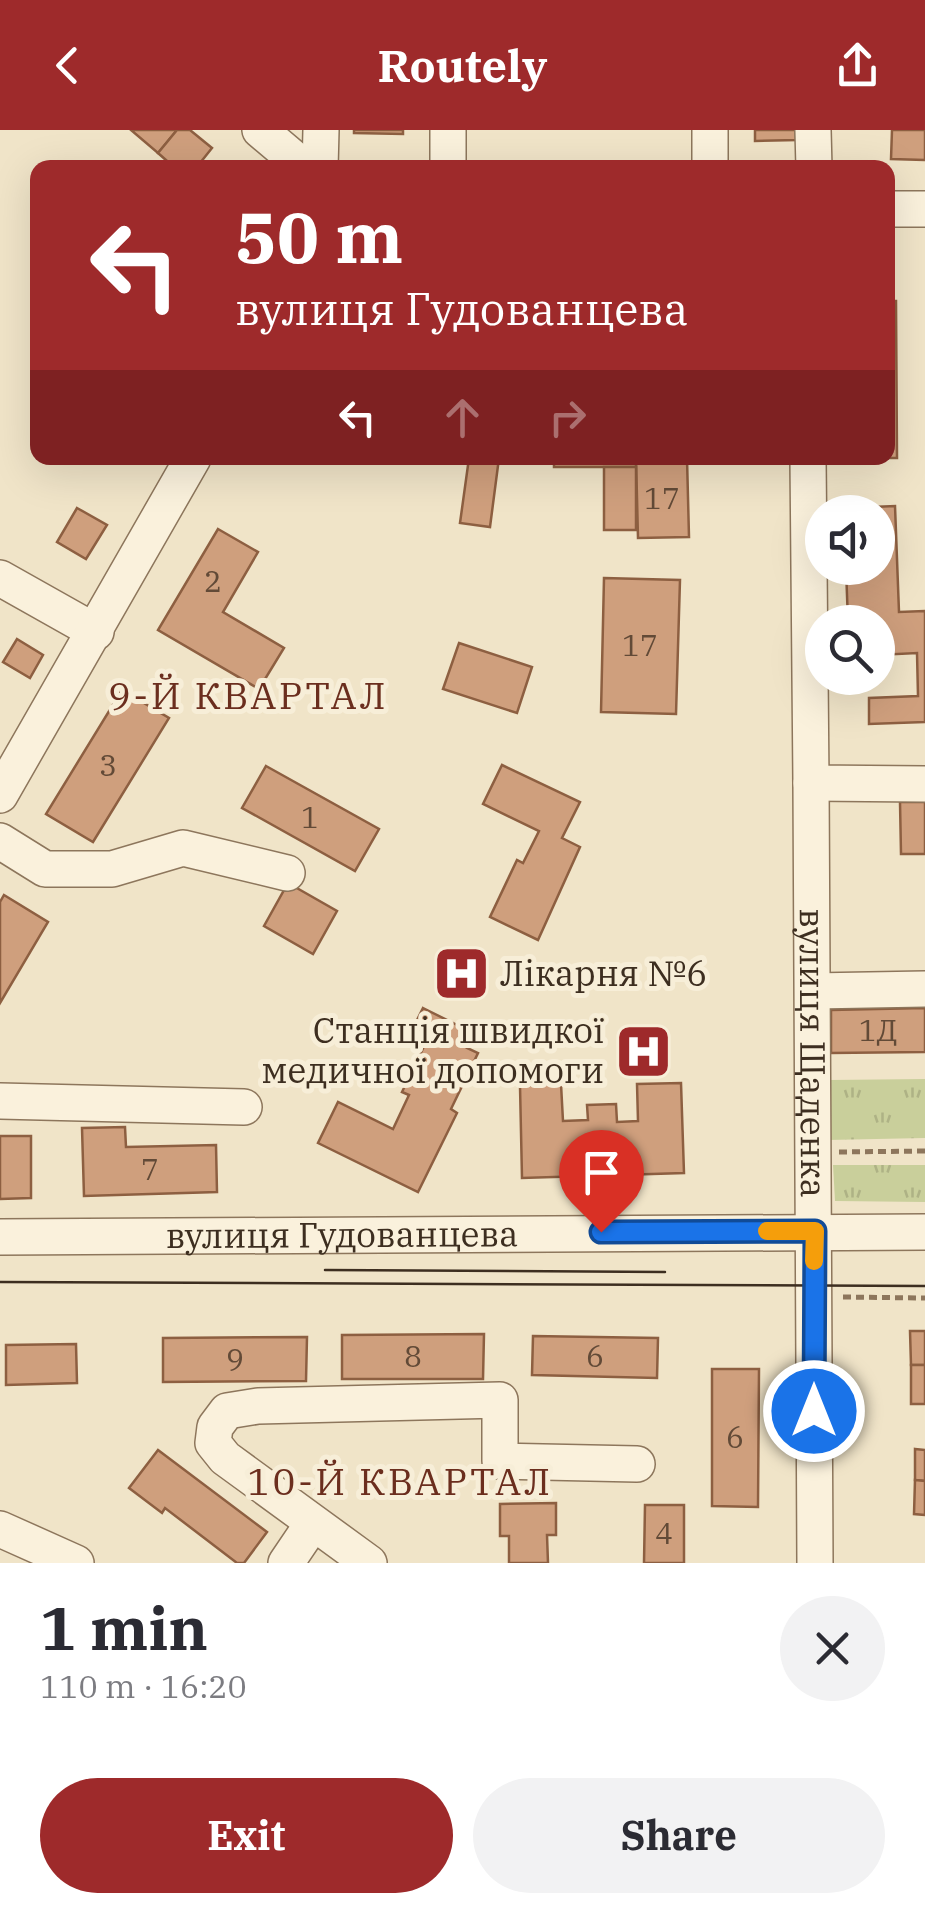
<!DOCTYPE html>
<meta charset="utf-8">
<style>
body{margin:0;font-family:"IBM Plex Serif",serif;background:#f2f2f3;color:#2b2b33;height:100vh;display:flex;flex-direction:column;font-size:38px;white-space:nowrap}
*{box-sizing:border-box;margin:0}
p{font-size:32px;color:#7c7c81}
.icon{flex:none;width:55px;height:55px;fill:none;stroke:currentColor;stroke-width:2;stroke-linecap:round;stroke-linejoin:round}
.map{position:relative;height:1433px;overflow:hidden}
.side{display:flex;flex-direction:column;background:#fff;flex:1}
.side>*{flex:none}
.hud{position:absolute;left:30px;top:30px;width:865px;height:305px;border-radius:20px;box-shadow:0 10px 40px #0002;background:#9e2a2b;color:#fff;overflow:hidden}
.buttons{position:absolute;left:805px;top:365px;display:grid;gap:20px}
.buttons a{display:grid;place-items:center;width:90px;height:90px;border-radius:50%;background:#fff;box-shadow:0 10px 40px #0002;font-size:50px}
.pin{position:absolute;display:grid;place-items:center;width:85px;height:85px;color:#fff;margin:-102px -42px;border-radius:50% 50% 50% 0;rotate:-45deg;box-shadow:0 0 10px #0007}
.pin .icon{rotate:45deg}
.me{position:absolute;width:110px;margin:-55px;rotate:0deg;stroke-linejoin:round;filter:drop-shadow(0 0 8px #0008)}
.turn{display:flex;align-items:center;gap:35px;height:210px;padding:0 40px;font-size:45px}
.turn .icon{width:130px;height:130px;stroke-width:2.5}
.turn b{display:block;font-size:70px;line-height:85px}
.lanes{display:flex;align-items:center;height:95px;padding:0 40px;background:#0003;justify-content:center;gap:50px;direction:ltr}
.lanes .off{opacity:.35}
.round{display:grid;place-items:center;flex:none;width:105px;height:105px;border-radius:52px;background:#f2f2f3}
.head{display:flex;align-items:center;justify-content:space-between;height:170px;padding:0 40px}
h1{font-size:60px;font-weight:700;line-height:75px}
.action{display:flex;gap:20px;margin-top:auto;padding:20px 40px}
.action a{flex:1;height:115px;border-radius:60px;background:#9e2a2b;color:#fff;font-size:40px;font-weight:700;line-height:115px;text-align:center}
.action a+a{background:#f2f2f3;color:#2b2b33}
header{display:flex;justify-content:space-between;align-items:center;height:130px;padding:0 40px;background:#9e2a2b;color:#fff;font-size:45px;font-weight:700}
.map>svg:first-child{display:block}
.grass{fill:url(#grass-tufts)}
.building{fill:#cf9f7d;stroke:#8d5f41;stroke-width:2.5}
.lines{fill:none;stroke-linecap:round;stroke-linejoin:round}
.minor-casing{stroke:#8d765c;stroke-width:38}
.path{stroke:#8d765c;stroke-width:5;stroke-dasharray:8 5;stroke-linecap:butt}
.minor{stroke:#faf1dc;stroke-width:35}
.tram{stroke:#3d2e20;stroke-width:2.5}
.route-casing{stroke:#114b97;stroke-width:25}
.route{stroke:#1a73e8;stroke-width:18}
.slow{stroke:#f59e0b;stroke-width:18}
.labels{text-anchor:middle;stroke-width:10;stroke-linejoin:round;paint-order:stroke}
.number-label{font-size:30px;fill:#624a37}
.poi-label{font-size:35px;fill:#3d2e20;stroke:#f7eed8;text-anchor:start}
.street-label{font-size:35px;fill:#3d2e20;stroke:#f7eed8}
.neighbourhood-label{font-size:38px;letter-spacing:2.5px;fill:#6b2e1e;stroke:#f7eed8}
</style>
<header><svg class="icon" aria-label="back" viewBox="0 0 24 24"><path d="M15 5l-7 7 7 7"/></svg>Routely<svg class="icon" aria-label="share" viewBox="0 0 24 24"><path d="M12 15V3M7 8l5-5 5 5M5 13v7h14v-7"/></svg></header>
<div class="map">
<svg width="925" height="1433" viewBox="0 0 925 1433">
<defs>
<pattern id="grass-tufts" width="24" height="20" patternUnits="userSpaceOnUse" patternTransform="scale(2.5)"><rect width="24" height="20" fill="#c9cf9b"/><path d="M3 7l-1-3M5 7V3M7 7l1-3M15 17l-1-3M17 17v-4M19 17l1-3" fill="none" stroke="#aeb285"/></pattern>
</defs>
<rect width="100%" height="100%" fill="#f0e4c8"/>
<g class="grass">
<polygon points="925,949 925,1008 828,1010 829,950"/>
<polygon points="833,1035 925,1035 925,1072 835,1071"/>
</g>
<g class="building">
<polygon points="131,0 177,0 158,23"/>
<polygon points="177,0 190,0 212,18 196,38 175,38 158,23"/>
<polygon points="354,0 403,0 403,4 354,3"/>
<polygon points="755,0 797,0 797,10 755,11"/>
<polygon points="892,0 925,0 925,30 891,29"/>
<polygon points="888,171 896,171 897,328 851,328 888,328"/>
<polygon points="469,328 499,328 490,397 460,393"/>
<rect x="554" y="328" width="82" height="9"/>
<polygon points="636,328 687,328 689,407 638,408"/>
<rect x="604" y="337" width="32" height="63"/>
<polygon points="895,376 899,482 925,481 925,592 869,594 869,568 918,566 917,523 878,525 878,492 848,492 846,438 878,438 878,382 849,382 848,378"/>
<polygon points="77,378 107,395 86,429 57,412"/>
<polygon points="218,399 258,422 223,482 284,518 259,559 158,500"/>
<polygon points="604,448 680,450 676,584 601,582"/>
<polygon points="17,509 43,525 30,548 3,532"/>
<polygon points="459,513 532,537 517,583 443,559"/>
<polygon points="122,560 169,588 93,712 46,684"/>
<polygon points="502,635 580,672 562,708 580,717 538,810 490,787 517,730 523,733 539,701 483,674"/>
<polygon points="266,636 379,699 355,741 242,678"/>
<polygon points="900,672 925,672 925,724 901,724"/>
<polygon points="288,753 337,781 313,824 264,796"/>
<polygon points="4,765 48,792 0,873 0,772"/>
<polygon points="423,878 475,904 467,918 478,923 451,979 457,983 418,1062 318,1013 338,972 393,999 409,965 402,962 427,910 411,902"/>
<polygon points="925,878 925,922 831,923 831,880"/>
<polygon points="681,953 684,1043 522,1048 520,956 561,954 563,991 588,990 587,975 616,974 617,992 638,991 637,954"/>
<polygon points="125,997 126,1017 216,1015 217,1062 84,1066 82,998"/>
<polygon points="0,1006 31,1006 31,1068 0,1069"/>
<polygon points="910,1201 925,1201 925,1235 911,1235"/>
<polygon points="484,1204 483,1249 342,1249 342,1205"/>
<polygon points="533,1206 658,1208 657,1248 532,1245"/>
<polygon points="307,1207 306,1251 163,1252 163,1208"/>
<polygon points="76,1214 77,1253 6,1255 6,1215"/>
<rect x="911" y="1235" width="14" height="39"/>
<polygon points="712,1239 759,1239 758,1377 712,1376"/>
<polygon points="915,1319 925,1320 925,1351 915,1350"/>
<polygon points="158,1320 267,1402 244,1433 237,1433 165,1378 162,1383 129,1358"/>
<polygon points="915,1350 925,1351 925,1385 914,1384"/>
<polygon points="556,1373 556,1405 547,1405 548,1433 509,1433 509,1406 500,1406 500,1374"/>
<polygon points="645,1375 684,1375 684,1433 644,1433"/>
</g>
<g class="lines">
<defs>
<g id="minor">
<polyline points="260,0 305,38"/>
<polyline points="710,0 710,38"/>
<polyline points="813,0 814,38"/>
<polyline points="320,38 321,0"/>
<polyline points="448,38 448,0"/>
<polyline points="888,79 925,79"/>
<polyline points="808,328 811,653 925,654"/>
<polyline points="0,448 96,502"/>
<path id="s1" d="M 811,653 L 815,1433"/>
<polyline points="0,665 193,328"/>
<polyline points="0,711 45,739 112,739 183,718 287,743"/>
<polyline points="813,861 925,859"/>
<polyline points="0,971 244,977"/>
<path id="s2" d="M 0,1107 L 925,1102"/>
<polyline points="0,1399 76,1433"/>
<polyline points="286,1433 313,1393"/>
<polyline points="369,1433 225,1328 213,1313 215,1297 227,1281 258,1276 500,1270 500,1331 637,1334"/>
</g>
</defs>
<use href="#minor" class="minor-casing"/>
<g class="path">
<polyline points="839,1022 925,1021"/>
<polyline points="843,1167 925,1168"/>
</g>
<use href="#minor" class="minor"/>
<g class="tram">
<polyline points="325,1140 665,1142"/>
<polyline points="0,1152 925,1156"/>
</g>
</g>
<g class="lines">
<defs>
<polyline id="route" points="601,1102 815,1101 814,1281"/>
</defs>
<use href="#route" class="route-casing"/>
<use href="#route" class="route"/>
<polyline class="slow" points="767,1101 815,1101 814,1131"/>
</g>
<defs>
<symbol id="hospital-square" viewBox="-11 -11 22 22"><rect x="-9" y="-9" width="18" height="18" rx="4" fill="#9e2a2b" stroke="#f7eed8"/><path d="M-5-5h3v3.5h4V-5h3V5h-3V1.5h-4V5h-3Z" fill="#fff"/></symbol>
</defs>
<g fill-rule="evenodd">
<use href="#hospital-square" x="430" y="812" width="63" height="63"/>
<use href="#hospital-square" x="612" y="890" width="63" height="63"/>
</g>
<g class="labels">
<g class="number-label">
<text x="662" y="379">17</text>
<text x="213" y="462">2</text>
<text x="640" y="526">17</text>
<text x="108" y="646">3</text>
<text x="310" y="698">1</text>
<text x="878" y="911">1Д</text>
<text x="150" y="1050">7</text>
<text x="413" y="1237">8</text>
<text x="595" y="1237">6</text>
<text x="235" y="1240">9</text>
<text x="735" y="1318">6</text>
<text x="664" y="1414">4</text>
</g>
<g class="poi-label">
<text x="500" y="856">Лікарня №6</text>
<text x="604" y="913" text-anchor="end">Станція швидкої<tspan x="604" dy="40">медичної допомоги</tspan></text>
</g>
<g class="street-label">
<text dy="12" stroke="none"><textPath href="#s1" startOffset="270">вулиця Щаденка</textPath></text>
<text dy="12" stroke="none"><textPath href="#s2" startOffset="342">вулиця Гудованцева</textPath></text>
</g>
<g class="neighbourhood-label">
<text x="248" y="579">9-Й КВАРТАЛ</text>
<text x="400" y="1365">10-Й КВАРТАЛ</text>
</g>
</g>
</svg>
<div class="buttons">
<a><svg class="icon" aria-label="sound" viewBox="0 0 24 24"><path d="M4 9h4l5-4v14l-5-4H4zM17 9q2 3 0 6"/></svg></a>
<a><svg class="icon" aria-label="search" viewBox="0 0 24 24"><circle cx="10" cy="10" r="6"/><path d="M15 15l6 6"/></svg></a>
</div>
<div class="pin" style="left:601px;top:1102px;background:#d93025"><svg class="icon" aria-label="arrive" viewBox="0 0 24 24"><path d="M6 21V4h12l-3 4 3 4H6"/></svg></div>
<svg class="me" style="left:814px;top:1281px" viewBox="-20 -20 40 40"><circle r="17" fill="#1a73e8" stroke="#fff" stroke-width="3"/><path d="M0-11L8 9 0 5-8 9z" fill="#fff"/></svg>
<div class="hud">
<div class="turn"><svg class="icon" aria-label="left" viewBox="0 0 24 24"><path d="M17 20v-9H6M10 6l-5 5 5 5"/></svg><div><b>50 m</b>вулиця Гудованцева</div></div>
<div class="lanes"><svg class="icon" aria-label="left" viewBox="0 0 24 24"><path d="M17 20v-9H6M10 6l-5 5 5 5"/></svg><svg class="icon off" aria-label="ahead" viewBox="0 0 24 24"><path d="M12 20V5M6 11l6-6 6 6"/></svg><svg class="icon off" aria-label="right" viewBox="0 0 24 24"><path d="M7 20v-9h11M14 6l5 5-5 5"/></svg></div>
</div>
</div>
<section class="side">
<div class="head"><div><h1>1 min</h1><p>110 m · 16:20</p></div><a class="round"><svg class="icon" aria-label="close" viewBox="0 0 24 24"><path d="M6 6l12 12M18 6L6 18"/></svg></a></div>
<div class="action"><a>Exit</a><a>Share</a></div>
</section>
